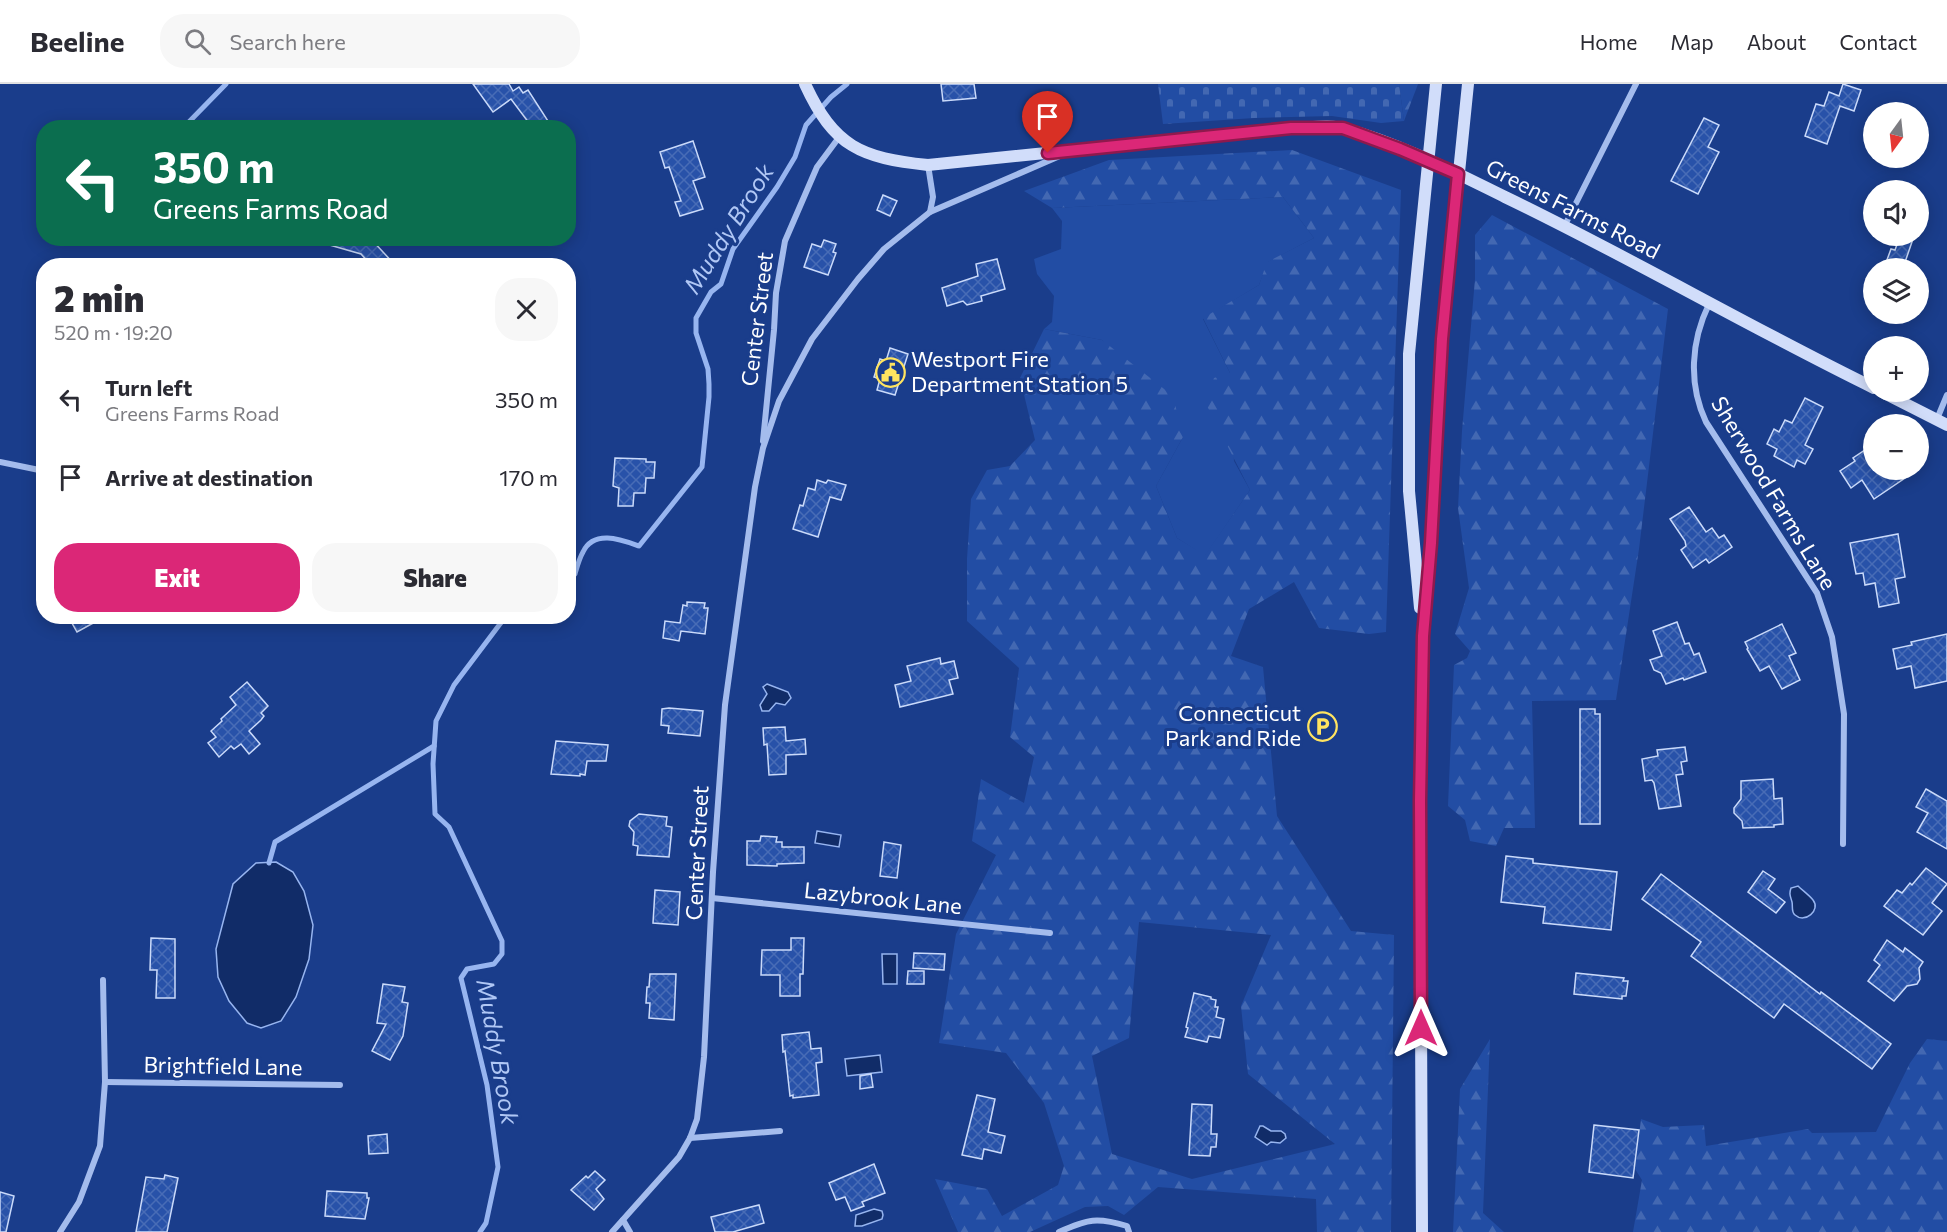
<!DOCTYPE html>
<meta charset="utf-8">
<style>
body{margin:0;font-family:Commissioner,sans-serif;background:#f7f7f7;color:#2b2b33;height:100vh;display:flex;flex-direction:column;font-size:22px;white-space:nowrap}
*{box-sizing:border-box;margin:0}
p{font-size:20px;color:#7c7c81}
.icon{flex:none;width:33px;height:33px;fill:none;stroke:currentColor;stroke-width:2;stroke-linecap:round;stroke-linejoin:round}
.map{position:relative;flex:1;overflow:hidden}
.sheet{position:absolute;left:36px;top:174px;width:540px;height:366px;display:flex;flex-direction:column;background:#fff;border-radius:24px;box-shadow:0 3px 15px #0003}
.sheet>*{flex:none}
.banner{position:absolute;left:36px;top:36px;width:540px;height:126px;border-radius:24px;box-shadow:0 3px 15px #0003;background:#0b6e4f;color:#fff;overflow:hidden}
.needle{width:39px;rotate:195deg}
.controls{position:absolute;left:1863px;top:18px;display:grid;gap:12px}
.controls a{display:grid;place-items:center;width:66px;height:66px;border-radius:50%;background:#fff;box-shadow:0 3px 15px #0003;font-size:30px}
.pin{position:absolute;display:grid;place-items:center;width:51px;height:51px;color:#fff;margin:-62px -26px;border-radius:50% 50% 50% 0;rotate:-45deg;box-shadow:0 0 6px #0007}
.pin .icon{rotate:45deg}
.me{position:absolute;width:66px;margin:-33px;rotate:0deg;stroke-linejoin:round;filter:drop-shadow(0 0 4px #0008)}
.turn{display:flex;align-items:center;gap:21px;height:126px;padding:0 18px;font-size:27px}
.turn .icon{width:78px;height:78px;stroke-width:2.5}
.turn b{display:block;font-size:42px;line-height:51px}
.round{display:grid;place-items:center;flex:none;width:63px;height:63px;border-radius:24px;background:#f7f7f7}
.overview{display:flex;align-items:center;justify-content:space-between;height:102px;padding:0 18px}
h1{font-size:36px;font-weight:800;line-height:45px}
.primary-button{display:flex;gap:12px;margin-top:auto;padding:12px 18px}
.primary-button a{flex:1;height:69px;border-radius:24px;background:#db2777;color:#fff;font-size:24px;font-weight:800;line-height:69px;text-align:center}
.primary-button a+a{background:#f7f7f7;color:#2b2b33}
ul{padding:0;list-style:none}
li{display:flex;align-items:center;gap:18px;height:78px;padding:0 18px}
li div{flex:1}
li b{display:block;font-size:22px}
li em{font-style:normal}
header{display:flex;align-items:center;gap:36px;box-sizing:border-box;height:84px;padding:0 30px;background:#fff;border-bottom:2px solid #e1e1e2}
header strong{font-size:28px}
nav{display:flex;gap:33px;margin-inline-start:auto;font-size:21px}
.search{width:420px;height:54px;background:#f7f7f7;display:flex;align-items:center;gap:15px;box-sizing:border-box;padding:0 21px;border-radius:24px;color:#7c7c81;font-size:22px}
.map>svg:first-child{display:block}
.green{fill:#224da4}
.forest{fill:url(#forest-firs);fill-rule:evenodd}
.cemetery{fill:url(#cemetery-stones)}
.water{fill:#112c68;stroke:#97b5f0;stroke-width:1.5}
.lines{fill:none;stroke-linecap:round;stroke-linejoin:round}
.stream{stroke:#97b5f0;stroke-width:5}
.building{fill:url(#building-cross-hatch);stroke:#cadafa;stroke-width:1.5}
.street{stroke:#a4bced;stroke-width:6}
.secondary{stroke:#d1ddfa;stroke-width:12}
.route-casing{stroke:#8e194d;stroke-width:15}
.route{stroke:#db2777;stroke-width:10}
.labels{text-anchor:middle;stroke-width:6;stroke-linejoin:round;paint-order:stroke}
.street-label{font-size:22px;fill:#fff;stroke:#1a3d8b}
.poi-label{font-size:22px;fill:#fff;stroke:#1a3d8b;text-anchor:start}
.water-label{font-size:24px;font-style:italic;fill:#b0c7f5;stroke:#1a3d8b}
</style>
<header>
<strong>Beeline</strong>
<div class="search"><svg class="icon" aria-label="search" viewBox="0 0 24 24"><circle cx="10" cy="10" r="6"/><path d="M15 15l6 6"/></svg>Search here</div>
<nav><a>Home</a><a>Map</a><a>About</a><a>Contact</a></nav>
</header>
<div class="map">
<svg width="1947" height="1148" viewBox="0 0 1947 1148">
<defs>
<pattern id="forest-firs" width="22" height="20" patternUnits="userSpaceOnUse" patternTransform="scale(1.5)"><rect width="22" height="20" fill="#224da4"/><path d="M5 1l3.5 6h-7zM16 11l3.5 6h-7z" fill="#4368b2"/></pattern>
<pattern id="cemetery-stones" width="16" height="16" patternUnits="userSpaceOnUse" patternTransform="scale(1.5)"><rect width="16" height="16" fill="#224da4"/><path d="M2 7V4a2 2 0 0 1 4 0v3zM10 15v-3a2 2 0 0 1 4 0v3z" fill="#4368b2"/></pattern>
<pattern id="building-cross-hatch" width="8" height="8" patternUnits="userSpaceOnUse" patternTransform="scale(1.5)"><rect width="8" height="8" fill="#2852a9"/><path d="M0 0l8 8M0 8l8-8" fill="none" stroke="#486cb6"/></pattern>
</defs>
<rect width="100%" height="100%" fill="#1a3d8b"/>
<polygon class="green" points="1283,113 1314,154 1268,178 1259,201 1203,235 1230,289 1234,377 1250,406 1205,472 1177,454 1156,402 1183,353 1102,256 1044,245 1052,238 1054,212 1037,190 1034,175 1061,165 1062,137 1052,124"/>
<g class="forest">
<polygon points="1399,0 1418,0 1404,37"/>
<path d="M 1292,66 L 1401,106 L 1386,548 L 1369,550 L 1319,544 L 1294,498 L 1249,525 L 1231,572 L 1263,583 L 1277,732 L 1351,847 L 1394,851 L 1391,1148 L 1317,1148 L 1316,1115 L 1158,1103 L 1124,1131 L 1108,1122 L 1085,1123 L 1030,1148 L 958,1148 L 935,1095 L 987,1105 L 1002,1132 L 1058,1101 L 1064,1082 L 1044,1019 L 1006,969 L 939,959 L 956,850 L 996,771 L 972,757 L 981,695 L 1024,719 L 1034,673 L 1010,653 L 1019,584 L 967,537 L 967,475 L 971,415 L 987,386 L 1010,382 L 1035,356 L 1020,294 L 1044,245 L 1102,256 L 1173,312 L 1183,353 L 1156,402 L 1177,454 L 1205,471 L 1250,406 L 1205,318 L 1214,294 L 1230,289 L 1203,234 L 1259,201 L 1267,178 L 1314,154 L 1283,113 L 1052,124 L 1024,107 L 1109,76 ZM 1139,838 L 1271,851 L 1241,922 L 1248,990 L 1335,1060 L 1192,1095 L 1112,1070 L 1092,972 L 1129,954 Z"/>
<polygon points="1492,131 1668,225 1639,465 1616,616 1532,617 1535,744 1504,744 1496,762 1470,757 1465,736 1448,722 1454,581 1467,574 1470,567 1455,550 1469,504 1458,424 1462,347 1475,195 1475,151"/>
<polygon points="1490,955 1483,1129 1504,1148 1453,1148 1460,1005"/>
<polygon points="1927,955 1947,957 1947,1148 1633,1148 1642,1096 1635,1085 1641,1035 1663,1043 1704,1041 1706,1062 1808,1045 1812,1049 1876,1048 1910,979"/>
</g>
<polygon class="cemetery" points="1158,0 1399,0 1404,37 1381,39 1332,32 1254,34 1163,40"/>
<g class="water">
<polygon points="767,600 788,608 791,614 785,621 776,619 769,627 762,627 760,621 767,610 763,603"/>
<polygon points="817,747 841,751 839,763 815,759"/>
<polygon points="276,778 293,788 304,807 313,841 309,875 296,913 281,937 261,944 247,939 229,917 218,893 216,865 233,800 256,779"/>
<path d="M 1798,802 C 1802,806 1809,811 1813,816 C 1821,826 1805,840 1795,831 C 1791,828 1793,822 1792,818 C 1790,811 1789,810 1791,804 Z"/>
<polygon points="882,870 897,870 897,900 883,900"/>
<polygon points="880,971 882,988 847,992 845,975"/>
<polygon points="1260,1042 1263,1042 1271,1047 1281,1047 1285,1050 1286,1054 1280,1059 1271,1058 1267,1061 1255,1053"/>
<polygon points="874,1125 882,1127 883,1131 882,1135 862,1142 855,1142 856,1131"/>
</g>
<g class="lines">
<g class="stream">
<polyline points="183,44 226,0"/>
<path d="M 568,494 L 575,490 C 577,483 579,475 583,468 C 594,445 622,456 639,462 L 702,383 L 709,313 L 709,300 L 708,285 L 696,249 L 696,234 L 711,208 L 721,200 L 733,165 L 777,103 L 795,73 L 806,41 L 831,13 L 847,0"/>
<polyline points="269,779 275,758 434,662"/>
<polyline points="480,1148 486,1139 498,1083 487,1001 461,894 467,885 494,880 502,870 502,857 449,743 435,730 433,680 436,637 454,601 506,532"/>
</g>
</g>
<g class="building">
<polygon points="473,0 509,0 513,7 519,3 523,9 528,6 548,37 539,44 535,44 531,38 529,39 511,15 493,28"/>
<polygon points="941,0 974,0 976,14 943,17"/>
<polygon points="1843,0 1861,6 1854,27 1840,22 1827,60 1805,52 1816,20 1824,22 1829,8 1839,12"/>
<polygon points="1704,34 1719,41 1708,63 1719,68 1698,110 1671,97"/>
<polygon points="693,57 705,93 693,97 703,125 680,132 675,118 681,117 669,83 665,84 660,68"/>
<polygon points="883,111 897,117 890,132 877,126"/>
<polygon points="1900,152 1914,152 1903,184 1884,184 1891,165 1895,166"/>
<polygon points="320,154 370,154 396,182 372,182 361,170 319,158"/>
<polygon points="824,156 836,160 833,168 836,169 828,191 804,183 812,160 821,163"/>
<polygon points="997,175 1005,205 981,212 982,217 967,221 963,217 947,222 942,204 978,192 976,180"/>
<polygon points="890,264 908,270 895,311 877,306 880,295 874,293 880,275 886,277"/>
<polygon points="1805,314 1823,323 1805,361 1813,365 1805,380 1797,376 1794,383 1774,372 1777,365 1767,360 1774,345 1779,348 1785,336 1792,339"/>
<polygon points="1874,360 1874,386 1899,386 1905,394 1874,415 1862,396 1851,404 1840,387 1855,377 1853,374"/>
<polygon points="615,374 646,375 646,378 655,378 654,394 646,394 645,409 634,409 633,422 618,422 619,404 613,402"/>
<polygon points="817,396 826,399 828,396 846,401 841,416 830,413 818,453 793,445 800,421 803,422 808,404 815,406"/>
<polygon points="1689,423 1706,448 1712,444 1719,454 1724,451 1732,463 1709,479 1706,475 1693,484 1681,466 1686,462 1685,457 1670,435"/>
<polygon points="1898,450 1905,493 1895,495 1899,519 1879,523 1875,499 1865,501 1863,489 1856,490 1850,459"/>
<polygon points="687,518 705,519 704,524 708,524 705,550 681,547 679,557 663,554 665,537 680,539 683,521 687,522"/>
<polygon points="68,532 106,532 77,548"/>
<polygon points="1677,538 1685,560 1689,559 1694,571 1699,569 1706,588 1684,596 1683,594 1666,600 1661,589 1654,586 1650,576 1662,572 1653,547"/>
<polygon points="1782,540 1796,569 1789,572 1800,596 1782,605 1769,582 1760,587 1747,565 1748,564 1745,558"/>
<polygon points="1947,550 1947,597 1915,604 1911,582 1897,585 1893,565 1912,561 1911,558"/>
<polygon points="940,574 941,580 954,577 958,594 949,596 953,610 900,623 895,601 911,597 907,582"/>
<polygon points="247,598 268,622 261,629 264,632 261,636 249,647 260,660 249,670 241,660 234,665 231,662 219,673 208,659 216,653 211,647 222,637 221,635 236,621 230,613"/>
<polygon points="669,624 703,627 700,652 668,649 669,642 661,641 662,625"/>
<polygon points="1580,625 1595,625 1595,630 1600,630 1600,740 1580,740"/>
<polygon points="785,643 786,657 805,655 806,670 786,671 786,690 769,691 767,660 764,661 763,644"/>
<polygon points="556,657 608,661 606,677 587,677 585,691 580,690 580,692 551,690"/>
<polygon points="1685,663 1687,677 1681,678 1683,690 1676,691 1681,722 1659,725 1654,699 1652,696 1645,697 1642,675 1658,672 1657,666"/>
<polygon points="1773,695 1774,715 1782,714 1783,740 1774,741 1774,743 1743,744 1742,737 1734,729 1734,724 1741,715 1741,697"/>
<polygon points="1926,705 1947,717 1947,765 1917,748 1928,729 1916,723"/>
<polygon points="639,730 667,733 666,742 672,743 669,773 637,771 638,762 633,761 634,748 629,742 630,737"/>
<polygon points="761,752 777,753 776,758 782,758 782,763 804,763 804,779 777,780 777,782 747,781 747,757 760,757"/>
<polygon points="884,758 901,761 897,794 880,792"/>
<polygon points="1506,772 1533,775 1533,779 1617,788 1611,846 1543,839 1545,823 1501,818"/>
<polygon points="1926,784 1947,800 1932,819 1942,827 1923,851 1884,822 1897,806 1902,809 1910,799 1912,801"/>
<polygon points="1763,787 1775,795 1768,805 1785,818 1776,829 1748,808"/>
<polygon points="1661,790 1820,910 1821,908 1891,960 1872,985 1784,920 1774,934 1691,872 1701,858 1642,815"/>
<polygon points="655,806 680,808 678,841 653,839"/>
<polygon points="151,854 175,855 175,914 156,914 157,886 150,886"/>
<polygon points="791,854 804,854 803,890 800,890 800,912 780,912 780,891 761,891 762,866 791,866"/>
<polygon points="1887,856 1903,868 1905,864 1923,878 1919,884 1920,895 1917,900 1907,902 1894,917 1868,897 1880,881 1874,876"/>
<polygon points="914,869 945,870 944,886 913,884"/>
<polygon points="908,887 924,887 924,900 907,900"/>
<polygon points="1576,889 1624,894 1623,897 1628,897 1626,912 1622,912 1622,915 1574,910"/>
<polygon points="650,890 676,890 674,936 649,934 650,919 646,919 647,903 649,903"/>
<polygon points="383,900 405,903 402,918 408,919 403,952 390,976 372,967 386,940 377,939"/>
<polygon points="1194,909 1211,913 1211,915 1216,916 1215,923 1218,923 1216,933 1224,935 1220,954 1209,952 1207,958 1185,953 1188,944 1186,943"/>
<polygon points="809,948 811,965 821,964 822,978 816,979 819,1011 793,1014 793,1011 790,1012 785,967 783,968 782,951"/>
<polygon points="871,990 873,1003 860,1005 860,992"/>
<polygon points="977,1011 995,1015 988,1048 1005,1052 1001,1069 984,1065 982,1075 962,1071"/>
<polygon points="1192,1020 1212,1021 1211,1050 1217,1050 1216,1063 1211,1063 1210,1072 1189,1071"/>
<polygon points="1594,1041 1639,1046 1633,1094 1589,1088"/>
<polygon points="387,1050 388,1069 369,1070 368,1052"/>
<polygon points="874,1080 885,1109 862,1118 864,1122 851,1127 845,1113 836,1116 829,1099"/>
<polygon points="595,1087 605,1096 596,1105 604,1115 594,1126 571,1106 586,1092 588,1094"/>
<polygon points="165,1091 178,1094 167,1148 136,1148 146,1093 164,1095"/>
<polygon points="327,1107 367,1109 367,1114 369,1114 365,1135 325,1132"/>
<polygon points="0,1108 14,1112 6,1148 0,1148"/>
<polygon points="759,1121 764,1139 733,1148 715,1148 711,1133"/>
</g>
<g class="lines">
<g class="street">
<polyline points="928,81 933,113 930,128"/>
<polyline points="1565,141 1636,0"/>
<path d="M 1709,220 C 1691,257 1688,300 1706,338 L 1817,509 L 1832,553 L 1844,630 L 1843,760"/>
<polyline points="1937,335 1947,311"/>
<polyline points="763,357 774,246 776,209 785,157 817,83 840,52"/>
<polyline points="0,378 44,387"/>
<polyline points="712,814 1050,849"/>
<polyline points="105,998 340,1001"/>
<polyline points="690,1054 780,1047"/>
<polyline points="623,1136 630,1148"/>
<polyline points="60,1148 79,1118 100,1062 105,998 103,896"/>
<polyline points="612,1148 679,1073 690,1054 697,1035 704,973 713,788 725,621 755,403 763,364 779,317 812,255 858,195 884,165 930,128 1062,71"/>
<path d="M 1059,1148 C 1088,1135 1097,1133 1127,1142 L 1129,1148"/>
</g>
<g class="secondary">
<path d="M 805,0 C 834,63 861,74 928,81 L 1291,44 C 1308,44 1330,40 1346,45 C 1401,60 1454,88 1505,113 C 1630,173 1749,243 1874,304"/>
<polyline points="1882,308 1947,341"/>
<polyline points="1420,524 1409,407 1409,270 1436,0"/>
<polyline points="1422,1148 1420,717 1423,552 1431,459 1442,255 1468,0"/>
</g>
</g>
<g class="lines">
<defs>
<polyline id="route" points="1048,69 1291,44 1343,44 1400,65 1458,90 1442,255 1431,459 1423,552 1420,717 1421,944"/>
</defs>
<use href="#route" class="route-casing"/>
<use href="#route" class="route"/>
</g>
<defs>
<symbol id="civic-ring" viewBox="-11 -11 22 22"><circle r="9.5" fill="#1a3d8b" stroke="#ffe460" stroke-width="1.5"/><path d="M-.6-6.5H3V-4.5H.6V-3L4-1V1h2V6H-6V1h2V-1L-.6-3ZM-1.2 2.5V6h2.4V2.5Z" fill="#ffe460"/></symbol>
<symbol id="parking-ring" viewBox="-11 -11 22 22"><circle r="9.5" fill="#1a3d8b" stroke="#ffe460" stroke-width="1.5"/><path d="M-3.5-5.5H1a3.5 3.5 0 0 1 0 7H-1V5.5H-3.5ZM-1-3.4V-.6H.8a1.4 1.4 0 0 0 0-2.8Z" fill="#ffe460"/></symbol>
</defs>
<g fill-rule="evenodd">
<use href="#civic-ring" x="874" y="272" width="33" height="33"/>
<use href="#parking-ring" x="1306" y="626" width="33" height="33"/>
</g>
<g class="labels">
<g class="street-label">
<text transform="translate(1573 125) rotate(27)" y="8">Greens Farms Road</text>
<text transform="translate(757 235) rotate(-83)" y="8">Center Street</text>
<text transform="translate(1774 409) rotate(59)" y="8">Sherwood Farms Lane</text>
<text transform="translate(697 769) rotate(-87)" y="8">Center Street</text>
<text transform="translate(883 814) rotate(6)" y="8">Lazybrook Lane</text>
<text transform="translate(223 982) rotate(1)" y="8">Brightfield Lane</text>
</g>
<g class="poi-label">
<text x="911" y="283">Westport Fire<tspan x="911" dy="25">Department Station 5</tspan></text>
<text x="1301" y="637" text-anchor="end">Connecticut<tspan x="1301" dy="25">Park and Ride</tspan></text>
</g>
<g class="water-label">
<text transform="translate(729 145) rotate(-58)" y="8">Muddy Brook</text>
<text transform="translate(497 968) rotate(80)" y="8">Muddy Brook</text>
</g>
</g>
</svg>
<div class="controls">
<a><svg class="needle" viewBox="-14 -14 28 28"><path d="M0-13l5 13h-10z" fill="#e53935"/><path d="M0 13l5-13h-10z" fill="#7c7c81"/></svg></a>
<a><svg class="icon" aria-label="sound" viewBox="0 0 24 24"><path d="M4 9h4l5-4v14l-5-4H4zM17 9q2 3 0 6"/></svg></a>
<a><svg class="icon" aria-label="layers" viewBox="0 0 24 24"><path d="M12 4l9 5-9 5-9-5zM3 14l9 5 9-5"/></svg></a>
<a>+</a>
<a>−</a>
</div>
<div class="pin" style="left:1048px;top:69px;background:#d93025"><svg class="icon" aria-label="arrive" viewBox="0 0 24 24"><path d="M6 21V4h12l-3 4 3 4H6"/></svg></div>
<svg class="me" style="left:1421px;top:944px" viewBox="-20 -20 40 40"><path d="M0-17L14 15 0 8-14 15z" fill="#db2777" stroke="#fff" stroke-width="4"/></svg>
<div class="banner">
<div class="turn"><svg class="icon" aria-label="left" viewBox="0 0 24 24"><path d="M17 20v-9H6M10 6l-5 5 5 5"/></svg><div><b>350 m</b>Greens Farms Road</div></div>
</div>
<section class="sheet">
<div class="overview"><div><h1>2 min</h1><p>520 m · 19:20</p></div><a class="round"><svg class="icon" aria-label="close" viewBox="0 0 24 24"><path d="M6 6l12 12M18 6L6 18"/></svg></a></div>
<ul>
<li><svg class="icon" aria-label="left" viewBox="0 0 24 24"><path d="M17 20v-9H6M10 6l-5 5 5 5"/></svg><div><b>Turn left</b><p>Greens Farms Road</p></div><em>350 m</em></li>
<li><svg class="icon" aria-label="arrive" viewBox="0 0 24 24"><path d="M6 21V4h12l-3 4 3 4H6"/></svg><div><b>Arrive at destination</b></div><em>170 m</em></li>
</ul>
<div class="primary-button"><a>Exit</a><a>Share</a></div>
</section>
</div>
